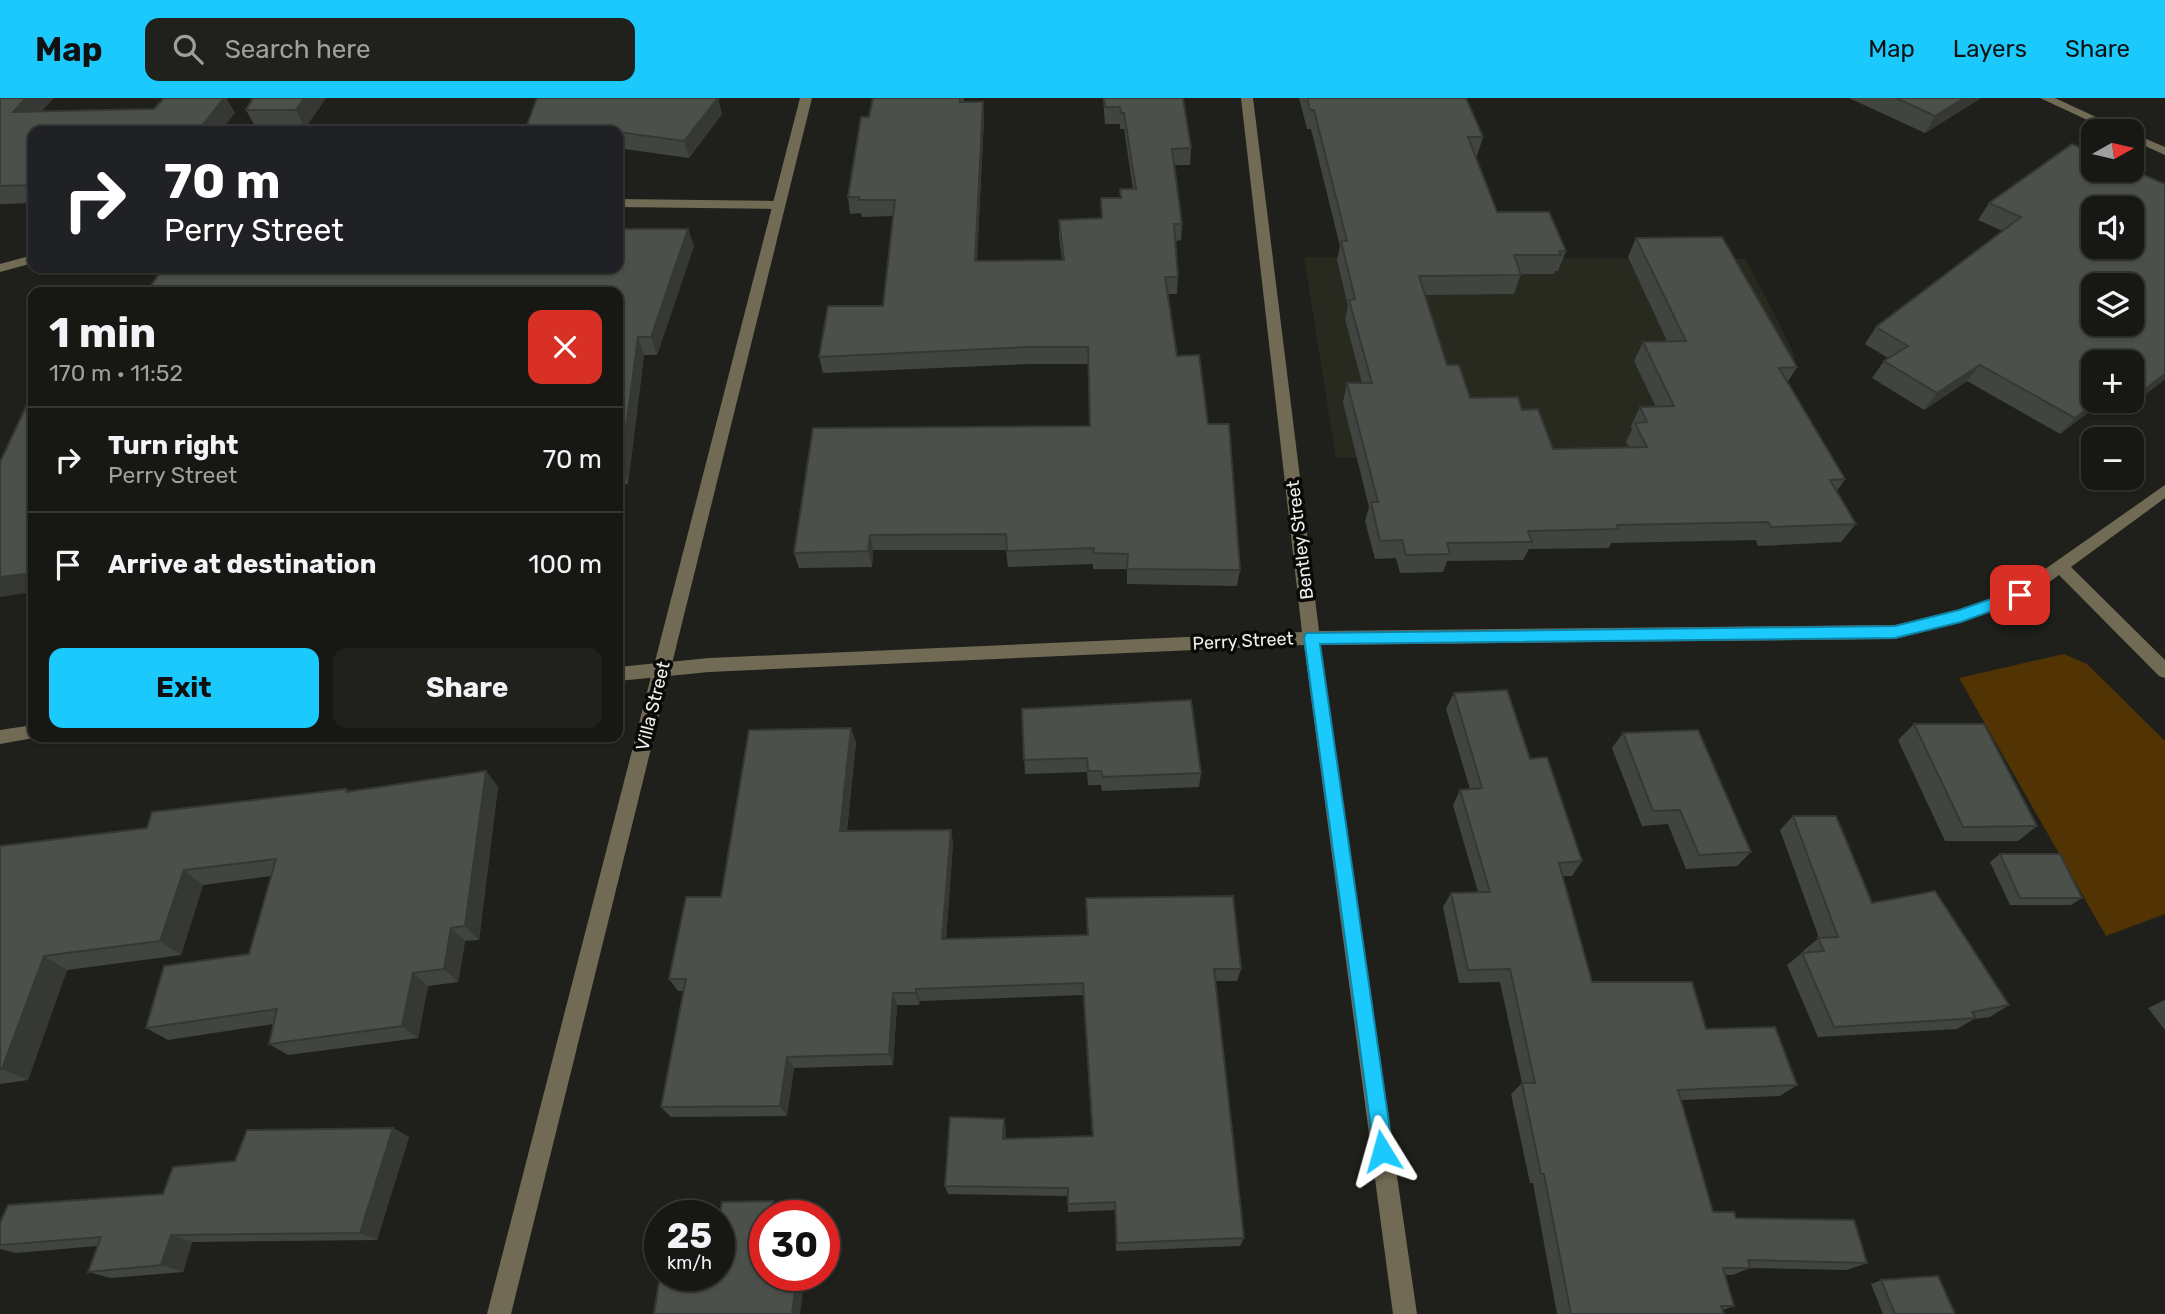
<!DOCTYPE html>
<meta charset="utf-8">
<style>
body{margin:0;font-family:Rubik,sans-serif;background:#20211d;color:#f1f3f6;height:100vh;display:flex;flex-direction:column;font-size:26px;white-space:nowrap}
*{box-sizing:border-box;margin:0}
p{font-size:23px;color:#9ea0a0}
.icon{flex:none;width:38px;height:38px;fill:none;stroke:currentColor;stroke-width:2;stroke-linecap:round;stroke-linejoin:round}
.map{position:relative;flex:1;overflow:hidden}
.side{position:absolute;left:28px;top:189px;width:595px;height:455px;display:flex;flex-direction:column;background:#171814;border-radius:14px;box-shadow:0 2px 5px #0004,0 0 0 2px #363734}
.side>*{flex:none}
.top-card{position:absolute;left:28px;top:28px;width:595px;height:147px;border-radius:14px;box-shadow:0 2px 5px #0004,0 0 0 2px #363734;background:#202124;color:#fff;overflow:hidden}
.needle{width:46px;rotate:82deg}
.tools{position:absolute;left:2081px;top:21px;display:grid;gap:14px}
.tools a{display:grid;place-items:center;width:63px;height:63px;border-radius:14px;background:#171814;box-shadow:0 2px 5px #0004,0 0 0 2px #363734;font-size:35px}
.speed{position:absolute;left:644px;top:1102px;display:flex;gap:14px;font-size:35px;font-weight:700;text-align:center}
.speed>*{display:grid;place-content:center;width:91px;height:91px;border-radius:50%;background:#171814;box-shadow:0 2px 5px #0004,0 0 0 2px #363734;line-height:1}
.speed small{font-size:18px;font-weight:400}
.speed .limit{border:10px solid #d22;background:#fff;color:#111}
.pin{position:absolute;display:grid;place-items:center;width:60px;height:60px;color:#fff;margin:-30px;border-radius:14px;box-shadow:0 4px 10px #0006}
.me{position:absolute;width:77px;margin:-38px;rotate:352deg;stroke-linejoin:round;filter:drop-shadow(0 0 5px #0008)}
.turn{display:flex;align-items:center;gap:24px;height:147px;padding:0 21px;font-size:32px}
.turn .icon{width:91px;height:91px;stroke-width:2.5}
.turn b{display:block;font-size:49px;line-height:60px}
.round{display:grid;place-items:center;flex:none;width:74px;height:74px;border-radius:14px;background:#20211d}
.head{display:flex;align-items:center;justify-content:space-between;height:119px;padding:0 21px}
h1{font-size:42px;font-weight:700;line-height:52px}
.action{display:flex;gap:14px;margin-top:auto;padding:14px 21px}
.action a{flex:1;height:80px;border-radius:14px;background:#1cc9fc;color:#111;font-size:28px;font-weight:700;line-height:80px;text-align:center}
.action a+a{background:#20211d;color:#f1f3f6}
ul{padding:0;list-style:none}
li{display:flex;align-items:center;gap:21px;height:105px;padding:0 21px;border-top:2px solid #363734}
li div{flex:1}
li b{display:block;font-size:26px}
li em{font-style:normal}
header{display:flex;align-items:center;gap:42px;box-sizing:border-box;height:98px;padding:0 35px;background:#1cc9fc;color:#111}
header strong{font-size:33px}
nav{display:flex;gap:38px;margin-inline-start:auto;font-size:24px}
.search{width:490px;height:63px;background:#20211d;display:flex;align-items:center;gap:18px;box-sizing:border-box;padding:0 24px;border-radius:14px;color:#9ea0a0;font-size:26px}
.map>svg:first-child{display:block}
.built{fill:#28291f}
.green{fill:#523404}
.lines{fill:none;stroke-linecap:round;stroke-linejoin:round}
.service{fill:#716b55;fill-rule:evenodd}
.minor{fill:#716b55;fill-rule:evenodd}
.tertiary{fill:#716b55;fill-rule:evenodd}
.wall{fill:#414540;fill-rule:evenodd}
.shaded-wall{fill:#353834}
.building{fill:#4c504b;stroke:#353834;stroke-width:2;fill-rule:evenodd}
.route{fill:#1cc9fc;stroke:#1283a4;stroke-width:2}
.labels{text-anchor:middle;stroke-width:7;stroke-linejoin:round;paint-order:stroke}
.street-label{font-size:18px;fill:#eff0ed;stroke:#090907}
</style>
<header>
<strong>Map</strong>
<div class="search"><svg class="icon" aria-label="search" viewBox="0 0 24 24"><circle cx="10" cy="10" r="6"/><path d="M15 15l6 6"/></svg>Search here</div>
<nav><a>Map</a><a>Layers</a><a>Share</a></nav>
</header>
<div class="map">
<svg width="2165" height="1216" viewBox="0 0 2165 1216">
<rect width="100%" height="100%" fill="#1f201b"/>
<polygon class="built" points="1304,159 1746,161 1796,259 1641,257 1679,360 1336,360"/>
<polygon class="green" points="2064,556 2087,566 2165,643 2165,816 2106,838 1959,580"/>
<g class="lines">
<g class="service">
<polygon points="2040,0 2055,0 2126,33 2111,33"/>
<polygon points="2132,35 2165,49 2165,57 2132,42"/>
</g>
<g class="minor">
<polygon points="1241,0 1253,0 1319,533 1895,527 1959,512 2014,493 2165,387 2165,400 2071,469 2165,562 2165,580 2159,578 2059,477 2026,501 1961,524 1895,541 1320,547 1417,1216 1393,1216 1304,547 709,574 618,583 618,569 709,560 1302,534"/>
<polygon points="618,101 778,103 784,107 778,111 618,109"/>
<polygon points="33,157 33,165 0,174 0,166"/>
<polygon points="33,627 33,639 39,639 0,646 0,632"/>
</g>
<polygon class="tertiary" points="800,0 812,0 511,1216 487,1216"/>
</g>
<g class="wall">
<polygon points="0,0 41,13 154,11 164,0 226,0 235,15 33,33 33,105 0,106"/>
<polygon points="326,0 305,30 256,30 246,12"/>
<polygon points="718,0 722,16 689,60 618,50 618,33 525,33"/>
<polygon points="873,0 964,0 963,4 984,20 977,163 1062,162 1059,139 1059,122 1101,120 1101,100 1120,100 1120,91 1133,91 1124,31 1120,31 1120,26 1105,26 1103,0 1183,0 1191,50 1190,67 1174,67 1182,126 1181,142 1176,143 1178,179 1177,196 1168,196 1177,258 1208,326 1240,472 1237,488 1127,486 1127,471 1093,471 1093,466 1008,469 1006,452 873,452 872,469 799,470 794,455 1090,328 1088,266 1029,266 823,275 819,259 883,208 893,118 862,119 861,115 850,116 848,99"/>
<polygon points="1299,0 1466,0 1483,39 1477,58 1475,58 1497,114 1566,153 1558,173 1555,173 1554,176 1521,176 1514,196 1425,197 1447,267 1470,300 1522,312 1553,351 1629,349 1626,344 1632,331 1631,328 1640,309 1656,309 1634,263 1643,244 1667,243 1628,159 1636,140 1797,269 1787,285 1845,381 1837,393 1856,426 1841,444 1758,448 1756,442 1611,445 1609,450 1529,451 1523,462 1447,463 1443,474 1400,475 1396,460 1375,461 1365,423 1369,409 1343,304 1347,285 1362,285 1345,221 1348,208 1337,162 1340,148 1311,31 1307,31"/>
<polygon points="1849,0 1981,0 1925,35"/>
<path d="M 2072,46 L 2165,281 L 2122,314 L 2102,304 L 2060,336 L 1967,283 L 1924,312 L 1872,280 L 1884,263 L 1888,260 L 1865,246 L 1876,229 L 2003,133 L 1978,122 L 1989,105 ZM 2132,264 L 2132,303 L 2093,303 Z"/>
<polygon points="694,148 657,257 644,257 628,386 618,387 618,194"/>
<polygon points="1454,595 1530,661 1582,763 1572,778 1562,778 1592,884 1706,931 1797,987 1780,998 1681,1002 1713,1114 1736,1120 1867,1165 1847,1172 1750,1170 1733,1177 1725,1177 1734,1208 1723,1212 1724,1216 1557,1216 1533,1085 1530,1085 1511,996 1522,985 1500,884 1459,885 1443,809 1451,795 1478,794 1453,707 1460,692 1470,691 1446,611"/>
<polygon points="1022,611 1201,675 1199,689 1102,693 1101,687 1088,687 1087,674 1025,676"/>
<polygon points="1914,626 2037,728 2018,743 1945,743 1898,642"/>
<polygon points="851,630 856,645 847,733 951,732 953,746 946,841 1087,837 1086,800 1241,871 1237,883 1215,883 1244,1140 1240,1148 1116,1153 1115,1112 1068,1114 1068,1098 948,1096 945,1088 1006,1031 1005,1041 1092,1038 1083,897 920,903 919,907 897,907 893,967 794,970 787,1018 671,1019 661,1009 684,893 678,893 669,881 721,799"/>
<polygon points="1623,635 1751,754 1737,768 1686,771 1668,726 1642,728 1612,650"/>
<polygon points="486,673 498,689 479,842 465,843 458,884 428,888 418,940 288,957 269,946 273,926 168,942 146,930 249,856 271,778 203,787 181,857 67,872 28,982 0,986 0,748 147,730 346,691 349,693"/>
<polygon points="1793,718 1872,805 2009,907 1990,919 1974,921 1957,931 1818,939 1787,867 1802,855 1804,854 1803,853 1819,840 1780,732"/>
<polygon points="2000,756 2082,800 2071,807 2010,807 1990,764"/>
<polygon points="2165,902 2165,932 2148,910"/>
<polygon points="393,1030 409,1039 377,1142 192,1144 183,1174 111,1180 88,1174 97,1148 16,1155 0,1151 0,1125 163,1096 235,1063"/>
<polygon points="1881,1182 1955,1216 1883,1216 1871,1186"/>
</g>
<g class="shaded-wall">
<polygon points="26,0 54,0 25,31 13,14"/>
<polygon points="224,0 226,0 235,15 221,33 198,33"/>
<polygon points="304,0 326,0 305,30 296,12"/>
<polygon points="718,0 722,16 689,60 684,43"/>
<polygon points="1964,0 1981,0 1925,35 1935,18"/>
<polygon points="983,4 984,20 976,179 975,163"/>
<polygon points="688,131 694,148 657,257 651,239"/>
<polygon points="638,239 644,257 628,386 621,369"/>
<polygon points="1980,267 1967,283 1924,312 1937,295"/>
<polygon points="2165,276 2165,281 2122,314 2137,297"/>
<polygon points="2097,303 2103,303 2060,336 2075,320"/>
<polygon points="870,437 873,452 872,469 868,453"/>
<polygon points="33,475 33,494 0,499 0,479"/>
<polygon points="851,630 856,645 845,747 840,733"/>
<polygon points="486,673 498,689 479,842 465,828"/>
<polygon points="951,732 953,746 945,854 942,841"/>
<polygon points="184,772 203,787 181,857 160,843"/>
<polygon points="451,830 465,843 458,884 444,871"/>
<polygon points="44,858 67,872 28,982 2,971"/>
<polygon points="413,875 428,888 418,940 402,928"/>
<polygon points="916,891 920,903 919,907 916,895"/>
<polygon points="893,895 897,907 893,967 889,956"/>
<polygon points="787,959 794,970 787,1018 780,1008"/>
<polygon points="1004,1021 1006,1031 1005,1051 1003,1041"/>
<polygon points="393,1030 409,1039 377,1142 360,1135"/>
<polygon points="773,1103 780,1111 780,1118 771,1118"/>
<polygon points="171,1137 192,1144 183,1174 161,1167"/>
<polygon points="797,1178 805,1178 800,1216 792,1216"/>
</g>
<g class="building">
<polygon points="0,0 26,0 13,14 154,11 164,0 224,0 198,33 33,33 33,87 0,88"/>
<polygon points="253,0 304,0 296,12 246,12"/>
<polygon points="537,0 718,0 684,43 618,34 618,33 602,32 525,33"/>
<polygon points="873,0 960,0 960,4 983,4 975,163 1064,162 1059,122 1102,120 1101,100 1121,100 1120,91 1136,91 1124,15 1121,15 1120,9 1105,9 1104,0 1183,0 1191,50 1172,51 1182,126 1174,126 1178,179 1165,179 1177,258 1199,257 1208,326 1229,326 1240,472 1127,471 1128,456 1093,455 1094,450 1007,453 1006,436 870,437 868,453 794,455 813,330 1090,328 1088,249 1028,249 819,259 828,208 883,208 895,102 859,102 859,99 848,99 861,19 869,19"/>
<polygon points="1307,0 1466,0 1483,39 1468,39 1497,114 1549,114 1566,153 1559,153 1561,157 1514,157 1521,177 1419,178 1447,267 1459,267 1470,300 1518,299 1522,312 1538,311 1553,351 1647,349 1635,325 1647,324 1640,309 1674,308 1643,244 1686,243 1636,140 1722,139 1797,269 1779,270 1845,381 1830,382 1856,426 1771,429 1768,424 1617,427 1618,431 1528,433 1532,444 1447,445 1450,456 1406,457 1402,442 1380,443 1371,404 1378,404 1347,285 1372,285 1349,202 1355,201 1341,143 1347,143 1314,12 1310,12"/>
<polygon points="1896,0 1964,0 1935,18"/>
<path d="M 2072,46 L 2093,55 L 2093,72 L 2132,72 L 2165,86 L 2165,276 L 2137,297 L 2132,294 L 2132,264 L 2093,264 L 2093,303 L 2097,303 L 2075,320 L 1980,267 L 1937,295 L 1884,263 L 1908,248 L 1876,229 L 2021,119 L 1989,105 ZM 2093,110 L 2132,110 L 2132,149 L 2093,149 ZM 2093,187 L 2132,187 L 2132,226 L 2093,226 Z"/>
<polygon points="618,131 688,131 651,239 638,239 621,369 618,370 618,194 147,194 163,170 618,170"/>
<polygon points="33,294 33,475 0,479 0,364"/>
<polygon points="1507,592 1530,661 1547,659 1582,763 1559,765 1592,884 1692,884 1706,931 1775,929 1797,987 1678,992 1713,1114 1734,1114 1736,1120 1854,1122 1867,1165 1748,1162 1750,1170 1723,1170 1734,1208 1721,1208 1724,1216 1571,1216 1544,1076 1541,1076 1522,985 1535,985 1510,871 1468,872 1451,795 1490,794 1460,692 1482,690 1454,595"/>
<polygon points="1191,602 1201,675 1103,679 1101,673 1088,673 1087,660 1024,662 1022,611"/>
<polygon points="1914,626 1984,626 2037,728 1963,729"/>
<polygon points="851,630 840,733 951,732 942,841 1088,837 1086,800 1233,798 1241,871 1214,871 1244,1140 1117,1145 1115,1104 1068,1106 1068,1090 945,1088 950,1019 1004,1021 1003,1041 1093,1038 1083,885 916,891 916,895 893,895 889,956 787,959 780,1008 661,1009 686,881 669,881 686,799 721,799 749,632"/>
<polygon points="1698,632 1751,754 1699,757 1680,712 1653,713 1623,635"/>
<polygon points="486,673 465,828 451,830 444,871 413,875 402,928 269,946 277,911 146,930 164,868 249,856 276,761 184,772 160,843 44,858 2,971 0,971 0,748 147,730 152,714 346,691 346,694"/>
<polygon points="1793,718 1836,718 1872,805 1935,793 2009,907 1972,914 1976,920 1834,929 1802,855 1824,853 1818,840 1838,839"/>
<polygon points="2000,756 2060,756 2082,800 2020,800"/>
<polygon points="393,1030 360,1135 171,1137 161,1167 88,1174 101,1139 0,1147 0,1125 8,1107 163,1096 173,1069 235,1063 247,1032"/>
<polygon points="773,1103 771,1118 765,1118 765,1178 797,1178 792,1216 654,1216 660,1178 719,1178 719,1124 722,1104"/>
<polygon points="1938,1178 1955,1216 1895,1216 1881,1182"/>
</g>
<polygon class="route" points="2020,491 2027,497 2025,501 1961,524 1895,540 1320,546 1393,1053 1390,1060 1382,1063 1375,1060 1304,540 1306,535 1895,528 1959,512"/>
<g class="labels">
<g class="street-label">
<text transform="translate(1300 442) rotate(-97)" y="6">Bentley Street</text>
<text transform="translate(1243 543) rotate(-3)" y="6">Perry Street</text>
<text transform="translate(653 608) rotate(-76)" y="6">Villa Street</text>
</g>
</g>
</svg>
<div class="tools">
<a><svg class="needle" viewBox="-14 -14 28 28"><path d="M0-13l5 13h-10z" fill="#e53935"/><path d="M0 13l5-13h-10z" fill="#9ea0a0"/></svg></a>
<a><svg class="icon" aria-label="sound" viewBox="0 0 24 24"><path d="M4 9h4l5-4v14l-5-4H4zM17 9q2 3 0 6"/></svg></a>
<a><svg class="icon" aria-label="layers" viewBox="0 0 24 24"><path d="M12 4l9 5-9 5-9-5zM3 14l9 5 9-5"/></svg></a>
<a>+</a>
<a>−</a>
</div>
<div class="speed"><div>25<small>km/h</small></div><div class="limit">30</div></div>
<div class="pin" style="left:2020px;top:497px;background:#d93025"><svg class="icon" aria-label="arrive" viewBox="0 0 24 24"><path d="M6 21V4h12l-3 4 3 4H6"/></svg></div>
<svg class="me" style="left:1382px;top:1053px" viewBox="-20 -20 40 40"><path d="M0-17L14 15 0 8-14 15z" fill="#1cc9fc" stroke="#fff" stroke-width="4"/></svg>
<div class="top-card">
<div class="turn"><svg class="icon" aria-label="right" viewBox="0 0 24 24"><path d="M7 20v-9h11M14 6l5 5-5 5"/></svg><div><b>70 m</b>Perry Street</div></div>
</div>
<section class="side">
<div class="head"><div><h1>1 min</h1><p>170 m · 11:52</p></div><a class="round" style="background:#d93025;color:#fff"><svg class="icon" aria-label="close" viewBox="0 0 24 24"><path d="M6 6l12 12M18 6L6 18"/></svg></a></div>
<ul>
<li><svg class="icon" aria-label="right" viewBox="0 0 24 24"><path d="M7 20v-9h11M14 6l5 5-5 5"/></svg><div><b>Turn right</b><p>Perry Street</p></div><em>70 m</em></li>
<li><svg class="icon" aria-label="arrive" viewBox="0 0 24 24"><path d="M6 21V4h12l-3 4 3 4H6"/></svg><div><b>Arrive at destination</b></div><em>100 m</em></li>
</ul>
<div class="action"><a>Exit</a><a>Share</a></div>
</section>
</div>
